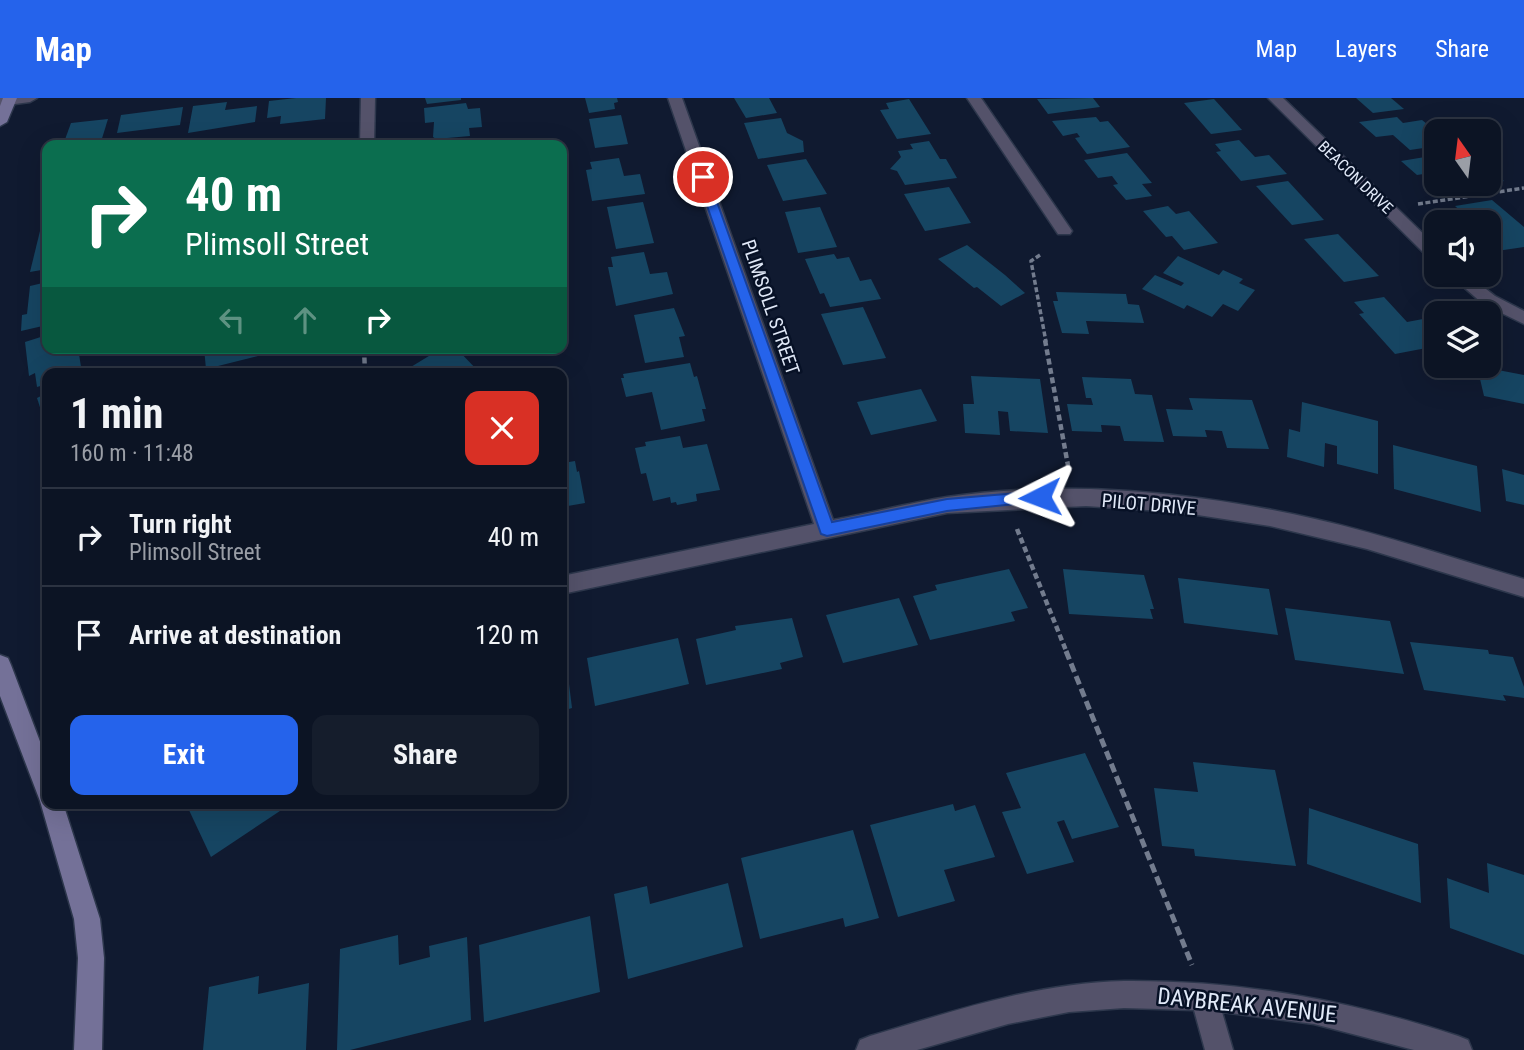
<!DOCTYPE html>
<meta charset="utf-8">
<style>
body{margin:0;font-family:"Roboto Condensed",sans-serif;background:#151d2c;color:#f1f3f6;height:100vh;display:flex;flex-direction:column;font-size:26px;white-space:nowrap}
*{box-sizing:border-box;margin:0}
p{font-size:23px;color:#9a9ea6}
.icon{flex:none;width:38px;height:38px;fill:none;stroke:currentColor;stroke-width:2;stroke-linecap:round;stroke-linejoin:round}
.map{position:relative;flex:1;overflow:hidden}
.drawer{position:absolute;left:42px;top:270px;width:525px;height:441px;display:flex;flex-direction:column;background:#0c1424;border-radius:14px;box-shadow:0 7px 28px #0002,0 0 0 2px #2c3341}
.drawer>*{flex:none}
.hud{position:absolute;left:42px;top:42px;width:525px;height:214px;border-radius:14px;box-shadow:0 7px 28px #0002,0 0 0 2px #2c3341;background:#0b6e4f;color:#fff;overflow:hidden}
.needle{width:46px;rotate:346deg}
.buttons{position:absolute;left:1424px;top:21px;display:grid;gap:14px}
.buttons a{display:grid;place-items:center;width:77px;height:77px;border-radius:14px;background:#0c1424;box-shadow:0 7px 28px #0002,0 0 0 2px #2c3341;font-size:35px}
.pin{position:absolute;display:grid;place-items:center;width:60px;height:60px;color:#fff;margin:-30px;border:4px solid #fff;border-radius:50%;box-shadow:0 2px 7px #0007}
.me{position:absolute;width:77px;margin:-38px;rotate:267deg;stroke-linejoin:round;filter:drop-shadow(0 0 5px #0008)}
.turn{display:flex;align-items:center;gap:24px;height:147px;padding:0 28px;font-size:32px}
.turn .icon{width:91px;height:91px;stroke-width:2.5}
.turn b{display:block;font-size:49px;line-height:60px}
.lanes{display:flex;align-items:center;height:66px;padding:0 28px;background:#0003;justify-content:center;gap:35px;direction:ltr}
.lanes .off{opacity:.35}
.round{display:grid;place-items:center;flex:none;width:74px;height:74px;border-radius:14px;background:#151d2c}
.headline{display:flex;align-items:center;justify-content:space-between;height:119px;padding:0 28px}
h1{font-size:42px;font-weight:700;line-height:52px}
.cta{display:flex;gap:14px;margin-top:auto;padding:14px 28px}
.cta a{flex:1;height:80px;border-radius:14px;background:#2563eb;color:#fff;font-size:28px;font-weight:700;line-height:80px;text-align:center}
.cta a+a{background:#151d2c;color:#f1f3f6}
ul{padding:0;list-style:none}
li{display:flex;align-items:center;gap:21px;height:98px;padding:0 28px;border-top:2px solid #2c3341}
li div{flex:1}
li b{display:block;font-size:26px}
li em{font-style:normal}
header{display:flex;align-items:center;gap:42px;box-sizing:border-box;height:98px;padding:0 35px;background:#2563eb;color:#fff}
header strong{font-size:33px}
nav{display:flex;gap:38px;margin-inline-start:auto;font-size:24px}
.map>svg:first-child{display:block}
.building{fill:#164562}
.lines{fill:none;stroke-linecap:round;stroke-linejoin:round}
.street-casing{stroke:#2d374c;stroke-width:3}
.secondary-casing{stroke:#2d374c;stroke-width:3}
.path-far2{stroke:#737c8e;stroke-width:3.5;stroke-dasharray:5 2.5;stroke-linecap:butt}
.path-far1{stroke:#737c8e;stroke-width:4.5;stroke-dasharray:6 3.5;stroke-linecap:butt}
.path{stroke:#737c8e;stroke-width:5;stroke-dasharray:9 4.5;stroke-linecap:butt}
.street{fill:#54526a;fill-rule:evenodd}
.secondary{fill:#747198;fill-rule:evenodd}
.route{fill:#2563eb;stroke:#184099;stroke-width:2}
.labels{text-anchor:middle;stroke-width:5;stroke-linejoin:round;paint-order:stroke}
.far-street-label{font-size:16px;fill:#e1e9f8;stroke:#071126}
.street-label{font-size:19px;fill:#e1e9f8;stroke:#071126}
.near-street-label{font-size:23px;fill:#e1e9f8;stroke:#071126}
</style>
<header>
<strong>Map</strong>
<nav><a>Map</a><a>Layers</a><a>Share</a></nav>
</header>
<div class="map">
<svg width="1524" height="952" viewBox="0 0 1524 952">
<rect width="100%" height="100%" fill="#101a30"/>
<g class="building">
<polygon points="296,0 326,0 325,21 280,26 281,18 267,20 269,3"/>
<polygon points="425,0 461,0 461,2 427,6"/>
<polygon points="585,0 617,0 618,4 614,5 615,11 589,15"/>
<polygon points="734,0 769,0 777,15 746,20"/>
<polygon points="1093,0 1100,9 1048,16 1037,1"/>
<polygon points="1356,0 1391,0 1404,11 1373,15"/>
<polygon points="909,1 931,36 897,41 880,12 889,11 886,5"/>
<polygon points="1214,1 1242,32 1211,36 1184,5"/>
<polygon points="227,4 225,12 257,8 255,24 188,35 193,8"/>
<polygon points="466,5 468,11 480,10 482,29 469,30 470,38 436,41 433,39 434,24 425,25 424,10"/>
<polygon points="183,9 180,27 117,35 121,17"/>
<polygon points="621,17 628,46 595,50 589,21"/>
<polygon points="1096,19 1100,24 1108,23 1130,49 1087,56 1075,40 1080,39 1077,35 1063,38 1052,23"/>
<polygon points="1397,19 1403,25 1422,22 1437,34 1437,48 1410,52 1393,37 1376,39 1359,24"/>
<polygon points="781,20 787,35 803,43 804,54 758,61 744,25"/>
<polygon points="108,21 100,47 63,47 71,25"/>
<polygon points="488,41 498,43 499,47 448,47"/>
<polygon points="1239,42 1255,59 1269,57 1287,76 1241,83 1216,54 1221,53 1215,46"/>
<polygon points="929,43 940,61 946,61 957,80 905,87 897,73 890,71 901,59 898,53 913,51 910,46"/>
<polygon points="1127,55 1152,85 1142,86 1152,98 1126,102 1113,87 1118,86 1112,78 1098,80 1084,62"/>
<polygon points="1437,57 1437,74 1417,77 1401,63"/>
<polygon points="619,60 624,78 640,76 645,96 592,103 586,72 592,71 590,64"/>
<polygon points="806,61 827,96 783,103 767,67"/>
<polygon points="1489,71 1504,83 1489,86"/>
<polygon points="1288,83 1324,122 1292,127 1256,88"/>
<polygon points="949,89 971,125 925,133 904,96"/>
<polygon points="1492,102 1524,129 1524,149 1497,153 1489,146 1489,124 1473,124 1455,108"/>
<polygon points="643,104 654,145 616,151 607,109"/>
<polygon points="1168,108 1176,116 1189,113 1218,145 1184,152 1172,138 1166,139 1143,113"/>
<polygon points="820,109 837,149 798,155 785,114"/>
<polygon points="47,132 47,171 30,174 40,133"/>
<polygon points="1338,136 1379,178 1344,184 1304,141"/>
<polygon points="967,147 1005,177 1025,195 1001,208 977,189 974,190 938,161"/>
<polygon points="644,154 650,176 667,174 673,196 616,208 608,169 613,169 611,159"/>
<polygon points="834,156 837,161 849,159 860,183 871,181 881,201 830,209 824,195 820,196 805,161"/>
<polygon points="1178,158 1219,177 1223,172 1243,181 1239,185 1255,192 1238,213 1223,206 1212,219 1187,207 1184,211 1142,191 1155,177 1181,188 1184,185 1163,175"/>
<polygon points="47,184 47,227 21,233 22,217 27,216 30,188"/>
<polygon points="1056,194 1126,196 1128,206 1139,207 1144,225 1086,223 1089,236 1062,235 1053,203 1058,203"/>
<polygon points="1384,199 1407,224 1423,221 1437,235 1437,248 1395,256 1359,216 1364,215 1354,204"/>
<polygon points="863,209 886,260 843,267 821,216"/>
<polygon points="674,210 685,238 679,239 684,259 645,265 634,217"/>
<polygon points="47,237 47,250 78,250 82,275 47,275 47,286 37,289 35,275 29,278 25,244"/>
<polygon points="204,250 266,250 266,256 206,271"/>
<polygon points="442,250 456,250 479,274 401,275"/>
<polygon points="690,265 694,279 697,278 706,311 702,311 705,323 661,332 652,294 626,299 621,280 624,280 623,276"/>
<polygon points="1477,268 1524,277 1524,306 1484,298"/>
<polygon points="971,278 1040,281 1048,335 1010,333 1008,314 998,313 1000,337 965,335 963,306 974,306"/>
<polygon points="1082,279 1131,281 1135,296 1152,297 1164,344 1124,343 1120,328 1101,327 1102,334 1072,333 1067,306 1093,307 1091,300 1086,300"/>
<polygon points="921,291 937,323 871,337 857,304"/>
<polygon points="47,295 47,331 37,300"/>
<polygon points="1189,300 1252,302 1269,351 1227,350 1222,333 1205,332 1207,339 1173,338 1166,311 1193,312"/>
<polygon points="1302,304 1378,323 1378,376 1337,366 1337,348 1325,345 1324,369 1287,359 1289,331 1300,334"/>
<polygon points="680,338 683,350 707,346 720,392 696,396 697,403 677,407 676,404 671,405 670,399 653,403 646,375 641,376 635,350 646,348 645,344"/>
<polygon points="565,341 569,364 575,363 577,374 579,373 585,405 562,409 562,342"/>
<polygon points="1393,347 1477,368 1481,414 1394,391"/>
<polygon points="1502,371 1524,377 1524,407 1506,403"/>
<polygon points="1009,471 1028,510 1011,514 1015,523 930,542 913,498 937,492 935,487"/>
<polygon points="1063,471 1144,477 1154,511 1150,511 1153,521 1069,516"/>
<polygon points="1178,480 1269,491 1278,537 1184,525"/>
<polygon points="899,500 918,547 843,565 826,517"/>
<polygon points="1285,510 1390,523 1404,576 1295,562"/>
<polygon points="792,520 803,559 780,565 782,571 706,587 696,541 736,532 735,528"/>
<polygon points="678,540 689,586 595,608 587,560"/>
<polygon points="1410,544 1488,552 1489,556 1513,559 1524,589 1524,600 1503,597 1506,603 1424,592"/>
<polygon points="566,562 572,610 562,613 562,563"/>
<polygon points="1085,655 1119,729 1072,741 1064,722 1057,724 1074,764 1027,776 1002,714 1021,710 1006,675"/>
<polygon points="1193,664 1275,672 1296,768 1195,758 1194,751 1162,748 1154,690 1198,694"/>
<polygon points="196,705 292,705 211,759 188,710"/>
<polygon points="953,706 955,713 975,707 995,759 944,772 955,803 898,819 870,727"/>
<polygon points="1309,710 1418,746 1421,805 1307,766"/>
<polygon points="853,732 879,820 845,829 843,820 760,841 741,760"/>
<polygon points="1487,765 1524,777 1524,857 1450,830 1447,780 1489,795"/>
<polygon points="728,785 743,849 628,881 614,796 647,788 650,806"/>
<polygon points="590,818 600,894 484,924 479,847"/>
<polygon points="398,837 399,867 430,859 429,848 467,839 471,922 350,952 337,952 340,851"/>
<polygon points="259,878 258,896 309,885 306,952 203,952 209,889"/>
</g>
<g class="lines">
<defs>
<g id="street">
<polygon points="0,0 37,0 30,4 0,8"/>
<polygon points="361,0 375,0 374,47 360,47"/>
<path d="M 668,0 L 682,0 L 833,422 C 871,415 909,405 947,399 C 1067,381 1197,394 1315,421 C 1386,437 1455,461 1524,481 L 1524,499 L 1367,451 L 1270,428 L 1178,414 L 1086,408 L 947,415 L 562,496 L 562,478 L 814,426 Z"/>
<polygon points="967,0 981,0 1072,133 1070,136 1058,136"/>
<polygon points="1268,0 1283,0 1437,149 1437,163 1431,162"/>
<polygon points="1450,177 1468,177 1495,198 1524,213 1524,226 1483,206"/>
<path d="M 1124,883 C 1240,882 1348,902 1458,938 L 1468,942 L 1472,952 L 1414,952 L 1314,926 L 1222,914 L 1233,952 L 1205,952 L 1194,912 L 1124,910 L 1069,914 L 1008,926 L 917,952 L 856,952 L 860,942 L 870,938 C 954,913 1036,885 1124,883 Z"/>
</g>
<g id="secondary">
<polygon points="3,0 17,0 7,24 0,28 0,8"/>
<polygon points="0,557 8,560 11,567 47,662 47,705 63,705 100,821 104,860 102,952 74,952 78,860 74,821 40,703 0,598"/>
</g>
</defs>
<use href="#street" class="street-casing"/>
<use href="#secondary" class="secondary-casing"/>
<g class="path-far2">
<polyline points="1418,106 1524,90"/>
<polyline points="1040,157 1031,163 1046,244"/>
</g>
<g class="path-far1">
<polyline points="1045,242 1069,373"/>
<polyline points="364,250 365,275"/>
<polyline points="1017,431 1067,555"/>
</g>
<polyline class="path" points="1066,553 1192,867"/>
<use href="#street" class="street"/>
<use href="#secondary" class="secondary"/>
</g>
<polygon class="route" points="703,76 708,79 832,424 947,401 1040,393 1047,399 1045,403 947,413 827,438 821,436 697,79"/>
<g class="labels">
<g class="far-street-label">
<text transform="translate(1356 79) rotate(44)" y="6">BEACON DRIVE</text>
</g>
<g class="street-label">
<text transform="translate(771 209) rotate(71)" y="7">PLIMSOLL STREET</text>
<text transform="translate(1149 406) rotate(5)" y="7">PILOT DRIVE</text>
</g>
<g class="near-street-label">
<text transform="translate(1247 907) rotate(6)" y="8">DAYBREAK AVENUE</text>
</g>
</g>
</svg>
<div class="buttons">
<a><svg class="needle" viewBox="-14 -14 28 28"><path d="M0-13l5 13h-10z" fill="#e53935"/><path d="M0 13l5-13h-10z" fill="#9a9ea6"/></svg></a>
<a><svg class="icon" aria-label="sound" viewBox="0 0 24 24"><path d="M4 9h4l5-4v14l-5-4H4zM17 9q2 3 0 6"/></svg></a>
<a><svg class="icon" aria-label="layers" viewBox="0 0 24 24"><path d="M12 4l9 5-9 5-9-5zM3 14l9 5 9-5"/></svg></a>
</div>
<div class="pin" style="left:703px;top:79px;background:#d93025"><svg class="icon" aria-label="arrive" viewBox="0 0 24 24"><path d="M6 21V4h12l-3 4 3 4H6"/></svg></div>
<svg class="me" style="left:1040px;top:399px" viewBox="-20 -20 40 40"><path d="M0-17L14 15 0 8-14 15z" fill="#2563eb" stroke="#fff" stroke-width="4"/></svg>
<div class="hud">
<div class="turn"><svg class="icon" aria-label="right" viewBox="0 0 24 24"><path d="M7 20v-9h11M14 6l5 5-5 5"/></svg><div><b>40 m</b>Plimsoll Street</div></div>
<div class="lanes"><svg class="icon off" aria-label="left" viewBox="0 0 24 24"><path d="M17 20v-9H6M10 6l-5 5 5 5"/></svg><svg class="icon off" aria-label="ahead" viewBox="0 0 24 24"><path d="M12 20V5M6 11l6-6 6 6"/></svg><svg class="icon" aria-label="right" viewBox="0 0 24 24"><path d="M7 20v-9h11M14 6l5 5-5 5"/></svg></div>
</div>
<section class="drawer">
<div class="headline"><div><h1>1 min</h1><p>160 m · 11:48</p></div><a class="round" style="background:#d93025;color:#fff"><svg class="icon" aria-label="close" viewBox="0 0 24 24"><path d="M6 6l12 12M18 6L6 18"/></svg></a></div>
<ul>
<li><svg class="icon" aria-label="right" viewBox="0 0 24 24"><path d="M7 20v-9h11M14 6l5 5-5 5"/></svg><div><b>Turn right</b><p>Plimsoll Street</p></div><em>40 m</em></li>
<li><svg class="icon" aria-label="arrive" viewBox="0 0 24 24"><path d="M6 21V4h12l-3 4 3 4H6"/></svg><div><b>Arrive at destination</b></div><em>120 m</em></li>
</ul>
<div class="cta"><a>Exit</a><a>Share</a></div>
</section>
</div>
